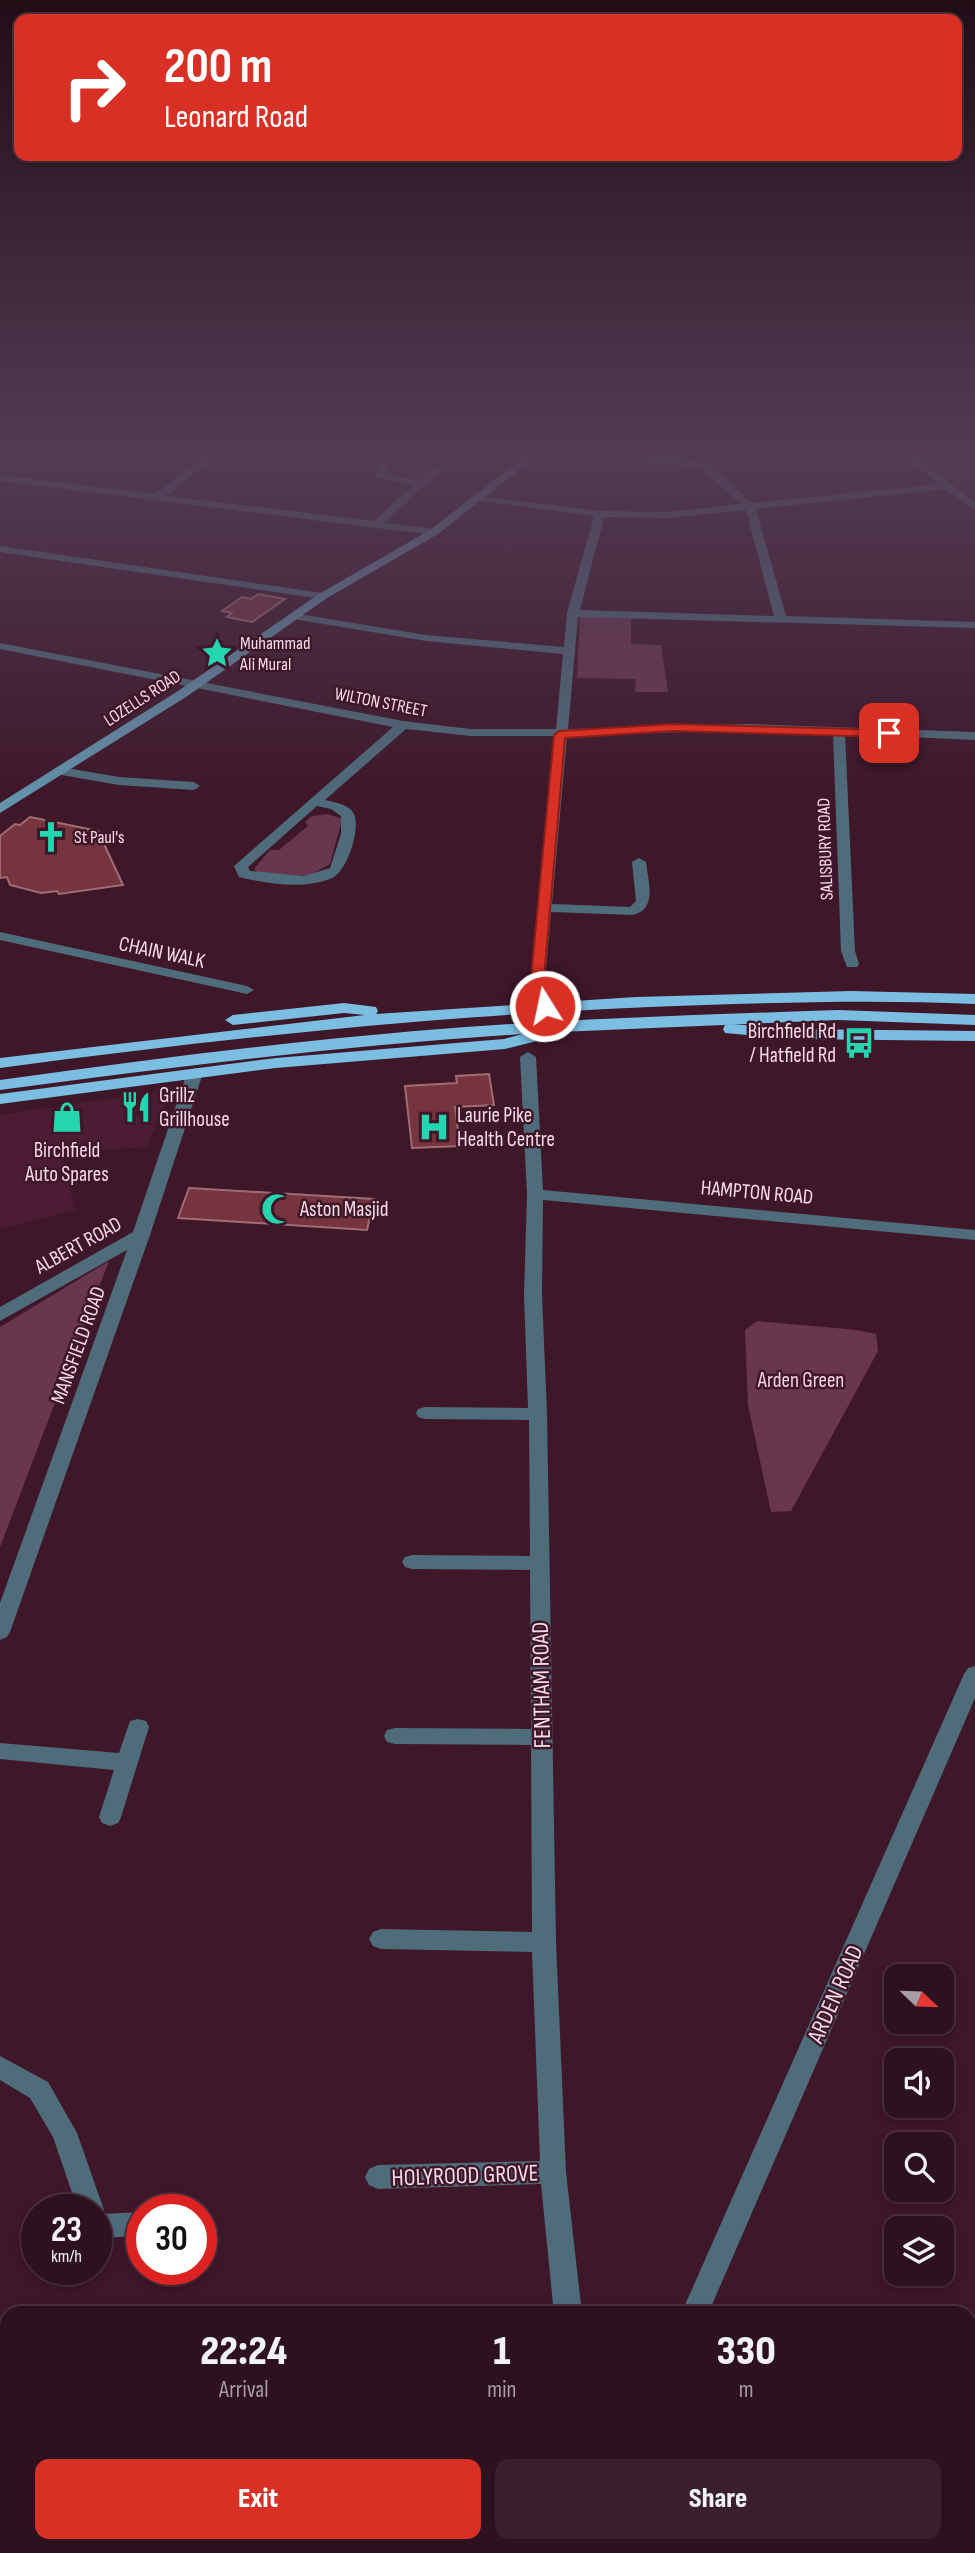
<!DOCTYPE html>
<style>
body{margin:0;font-family:"Sofia Sans Condensed",sans-serif;background:#3a1f2c;color:#f1f3f6;height:100vh;display:flex;flex-direction:column;font-size:26px;white-space:nowrap}
*{box-sizing:border-box;margin:0}
p{font-size:23px;color:#a79da4}
.icon{flex:none;width:38px;height:38px;fill:none;stroke:currentColor;stroke-width:2;stroke-linecap:round;stroke-linejoin:round}
.map{position:relative;flex:1;overflow:hidden}
.sheet{position:absolute;left:0px;top:2306px;width:976px;height:247px;display:flex;flex-direction:column;background:#2e111f;border-radius:21px 21px 0 0;box-shadow:0 4px 10px #0003,0 0 0 2px #49313d}
.sheet>*{flex:none}
.top-card{position:absolute;left:14px;top:14px;width:948px;height:147px;border-radius:14px;box-shadow:0 4px 10px #0003,0 0 0 2px #49313d;background:#d93025;color:#fff;overflow:hidden}
.needle{width:46px;rotate:113deg}
.controls{position:absolute;left:884px;top:1964px;display:grid;gap:14px}
.controls a{display:grid;place-items:center;width:70px;height:70px;border-radius:14px;background:#2e111f;box-shadow:0 4px 10px #0003,0 0 0 2px #49313d;font-size:35px}
.speed{position:absolute;left:21px;top:2194px;display:flex;gap:14px;font-size:35px;font-weight:700;text-align:center}
.speed>*{display:grid;place-content:center;width:91px;height:91px;border-radius:50%;background:#2e111f;box-shadow:0 4px 10px #0003,0 0 0 2px #49313d;line-height:1}
.speed small{font-size:18px;font-weight:400}
.speed .limit{border:10px solid #d22;background:#fff;color:#111}
.pin{position:absolute;display:grid;place-items:center;width:60px;height:60px;color:#fff;margin:-30px;border-radius:14px;box-shadow:0 4px 10px #0006}
.me{position:absolute;width:77px;margin:-38px;rotate:350deg;stroke-linejoin:round;filter:drop-shadow(0 0 5px #0008)}
.turn{display:flex;align-items:center;gap:24px;height:147px;padding:0 35px;font-size:32px}
.turn .icon{width:91px;height:91px;stroke-width:2.5}
.turn b{display:block;font-size:49px;line-height:60px}
.eta{display:flex;justify-content:space-evenly;align-items:center;height:119px;text-align:center}
.eta b{font-size:42px;font-weight:800;line-height:49px}
.primary-button{display:flex;gap:14px;margin-top:auto;padding:14px 35px}
.primary-button a{flex:1;height:80px;border-radius:14px;background:#d93025;color:#fff;font-size:28px;font-weight:800;line-height:80px;text-align:center}
.primary-button a+a{background:#3a1f2c;color:#f1f3f6}
.map>svg:first-child{display:block}
.built{fill:#4b1c33}
.green{fill:#69374d}
.building{fill:#76343e;stroke:#a06c71;stroke-width:2}
.lines{fill:none;stroke-linecap:round;stroke-linejoin:round}
.minor{fill:#4f6c7b;fill-rule:evenodd}
.secondary{fill:#6493ac;fill-rule:evenodd}
.trunk{fill:#7bbee2;fill-rule:evenodd}
.route{fill:#d93025;stroke:#8d1f18;stroke-width:2}
.labels{text-anchor:middle;stroke-width:5;stroke-linejoin:round;paint-order:stroke}
.far-poi-label{font-size:18px;fill:#f7dbe5;stroke:#3e1729;text-anchor:start}
.far-street-label{font-size:18px;fill:#f7dbe5;stroke:#3e1729}
.street-label{font-size:21px;fill:#f7dbe5;stroke:#3e1729}
.poi-label{font-size:21px;fill:#f7dbe5;stroke:#3e1729;text-anchor:start}
.park-label{font-size:21px;fill:#fad2e2;stroke:#3e1729}
.near-street-label{font-size:24px;fill:#f7dbe5;stroke:#3e1729}
</style>
<div class="map">
<svg width="975" height="2553" viewBox="0 0 975 2553">
<rect width="100%" height="100%" fill="#3e1729"/>
<g class="built">
<polygon points="975,458 975,494 968,495 926,464"/>
<polygon points="171,1090 147,1147 61,1153 75,1210 0,1229 0,1115"/>
</g>
<g class="green">
<polygon points="580,616 631,618 631,644 661,645 668,692 635,692 636,679 577,678"/>
<polygon points="328,814 342,819 330,864 308,876 257,873 254,869 270,850 279,850 308,826 305,822 312,816"/>
<polygon points="109,1261 0,1547 0,1327"/>
<polygon points="757,1321 857,1330 876,1334 878,1351 791,1511 771,1512 748,1405 745,1330"/>
</g>
<g class="building">
<polygon points="258,594 285,599 252,622 227,617 232,613 222,611 242,597 251,599"/>
<polygon points="30,817 98,831 123,885 59,894 57,891 41,893 10,885 7,877 0,878 0,836 15,824 20,825"/>
<polygon points="489,1074 494,1105 455,1107 460,1146 412,1148 405,1086 457,1083 456,1076"/>
<polygon points="189,1188 374,1199 367,1230 178,1218"/>
</g>
<g class="lines">
<g class="minor">
<polygon points="216,447 227,447 166,496 374,521 413,485 375,477 374,475 381,464 390,466 385,474 419,480 436,466 440,467 440,471 385,523 434,529 439,532 434,535 0,481 0,475 155,494"/>
<path d="M 491,447 C 522,446 687,452 707,464 C 723,474 737,491 752,503 L 939,484 L 892,447 L 903,447 L 975,502 L 975,510 L 945,489 L 756,509 L 786,616 L 975,622 L 975,628 L 578,617 L 568,729 L 748,724 L 975,732 L 975,740 L 845,734 L 855,951 L 859,964 L 857,967 L 847,967 L 841,951 L 833,734 L 711,731 L 567,736 L 552,904 L 630,907 L 636,901 L 632,862 L 639,858 L 646,862 C 648,882 658,908 633,915 L 551,912 L 545,981 L 552,1006 L 545,1010 L 538,1006 L 531,981 L 555,736 L 471,736 L 406,729 L 325,800 C 334,802 349,804 354,814 C 361,828 347,872 332,878 C 304,890 268,884 239,877 L 234,866 L 393,727 L 0,649 L 0,643 L 403,721 L 471,729 L 556,729 L 563,654 L 426,641 L 293,619 L 287,616 L 293,613 L 426,635 L 564,647 L 567,613 L 594,516 L 481,501 L 476,498 L 477,496 L 600,511 L 669,512 L 741,504 L 699,467 L 496,450 ZM 746,510 L 774,616 L 580,610 L 604,517 L 669,518 ZM 317,806 L 331,809 L 341,816 L 341,834 L 330,868 L 304,876 L 250,871 L 248,867 Z"/>
<polygon points="0,546 323,593 329,596 323,599 0,552"/>
<polygon points="61,767 119,777 194,782 200,786 194,790 119,785 56,774 56,768"/>
<polygon points="0,932 247,986 254,990 247,994 0,940"/>
<polygon points="528,1052 536,1057 543,1190 975,1230 975,1240 543,1200 542,1295 547,1414 556,1942 566,2172 582,2314 554,2314 541,2184 378,2189 369,2185 365,2177 369,2169 378,2165 540,2161 532,1952 381,1949 373,1946 369,1939 373,1932 381,1929 532,1932 531,1745 395,1744 387,1742 384,1736 387,1730 395,1728 531,1729 530,1570 412,1569 405,1567 402,1562 405,1557 412,1555 530,1556 529,1420 425,1419 418,1417 416,1413 418,1409 425,1407 528,1408 524,1295 527,1194 520,1057"/>
<polygon points="195,1068 203,1073 150,1235 10,1632 7,1637 0,1640 0,1603 127,1250 0,1321 0,1307 133,1232 187,1073"/>
<polygon points="975,1666 975,1698 708,2314 681,2314 964,1674 968,1668"/>
<polygon points="138,1719 146,1721 149,1727 121,1817 118,1823 110,1826 102,1823 99,1817 114,1770 0,1759 0,1743 119,1753 130,1721"/>
<polygon points="0,2056 48,2082 77,2133 104,2210 102,2214 142,2212 142,2236 96,2238 96,2210 78,2210 53,2137 30,2098 0,2080"/>
<polygon points="322,2546 358,2546 355,2553 319,2553"/>
<polygon points="646,2546 676,2546 679,2553 649,2553"/>
</g>
<polygon class="secondary" points="537,447 548,447 438,534 327,598 186,697 0,813 0,803 178,691 319,594 430,530"/>
<g class="trunk">
<path d="M 851,991 L 975,994 L 975,1004 C 885,1000 795,1002 705,1005 C 469,1012 234,1037 0,1068 L 0,1058 L 365,1015 L 344,1013 L 233,1025 L 225,1020 L 233,1015 L 344,1003 L 376,1007 L 378,1011 L 376,1014 L 636,997 Z"/>
<path d="M 838,1010 L 975,1015 L 975,1025 L 838,1020 L 536,1033 L 539,1037 L 537,1041 L 505,1049 L 276,1068 L 0,1104 L 0,1094 L 276,1058 L 504,1039 L 522,1034 C 347,1045 174,1067 0,1090 L 0,1080 C 138,1061 276,1043 415,1031 C 556,1019 697,1015 838,1010 Z"/>
<polygon points="731,1024 792,1029 975,1031 975,1041 792,1039 725,1033 723,1029 725,1025"/>
</g>
</g>
<linearGradient id="sky" x2="0" y2="1"><stop stop-color="#220d17"/><stop offset="0.56" stop-color="#523c54"/><stop offset="1" stop-color="#523c54" stop-opacity="0"/></linearGradient>
<rect width="975" height="804" fill="url(#sky)"/>
<polygon class="route" points="673,724 889,730 894,733 889,737 673,731 565,738 545,967 545,981 552,1006 550,1009 540,1009 532,981 532,967 554,735 559,731"/>
<defs>
<symbol id="sight-bare" viewBox="-9 -9 18 18"><path d="M0-6L1.8-2.2L6-1.7L2.9 1.2L3.7 5.4L0 3.3L-3.7 5.4L-2.9 1.2L-6-1.7L-1.8-2.2Z" fill="#24d5af" stroke="#3e1729" stroke-width="2.5" paint-order="stroke"/></symbol>
<symbol id="church-bare" viewBox="-9 -9 18 18"><path d="M-1.2-6h2.4v3.5h3.3v2.4h-3.3V6h-2.4V-.1h-3.3v-2.4h3.3Z" fill="#24d5af" stroke="#3e1729" stroke-width="2.5" paint-order="stroke"/></symbol>
<symbol id="bus-bare" viewBox="-9 -9 18 18"><path d="M-5-6H5V4H4V6H2V4H-2V6H-4V4H-5ZM-3.5-4V0h7V-4ZM-3.5 1.2v1.5H-2V1.2ZM2 1.2v1.5H3.5V1.2Z" fill="#24d5af" stroke="#3e1729" stroke-width="2.5" paint-order="stroke"/></symbol>
<symbol id="restaurant-bare" viewBox="-9 -9 18 18"><path d="M-5-6h1v4h1v-4h1v4h1v-4h1v5L-1.5 .5V6h-2V.5L-5-1ZM5-6V6H3V1.5H1.5Q1.5-4 5-6Z" fill="#24d5af" stroke="#3e1729" stroke-width="2.5" paint-order="stroke"/></symbol>
<symbol id="shop-bare" viewBox="-9 -9 18 18"><path d="M-5-2.5h2.3a2.7 3.5 0 0 1 5.4 0H5L5.5 6h-11ZM-1.5-2.5h3a1.5 2.3 0 0 0-3 0Z" fill="#24d5af" stroke="#3e1729" stroke-width="2.5" paint-order="stroke"/></symbol>
<symbol id="hospital-bare" viewBox="-9 -9 18 18"><path d="M-5-5h3v3.5h4V-5h3V5h-3V1.5h-4V5h-3Z" fill="#24d5af" stroke="#3e1729" stroke-width="2.5" paint-order="stroke"/></symbol>
<symbol id="mosque-bare" viewBox="-9 -9 18 18"><path d="M3.5-4.9A6 6 0 1 0 3.5 4.9A5 5 0 1 1 3.5-4.9Z" fill="#24d5af" stroke="#3e1729" stroke-width="2.5" paint-order="stroke"/></symbol>
</defs>
<g fill-rule="evenodd">
<use href="#sight-bare" x="195" y="631" width="44" height="44"/>
<use href="#church-bare" x="29" y="815" width="44" height="44"/>
<use href="#bus-bare" x="837" y="1021" width="44" height="44"/>
<use href="#restaurant-bare" x="114" y="1085" width="44" height="44"/>
<use href="#shop-bare" x="45" y="1095" width="44" height="44"/>
<use href="#hospital-bare" x="412" y="1105" width="44" height="44"/>
<use href="#mosque-bare" x="255" y="1187" width="44" height="44"/>
</g>
<g class="labels">
<g class="far-poi-label">
<text x="240" y="649">Muhammad<tspan x="240" dy="21">Ali Mural</tspan></text>
<text x="74" y="843">St Paul's</text>
</g>
<g class="far-street-label">
<text transform="translate(142 698) rotate(-33)" y="6">LOZELLS ROAD</text>
<text transform="translate(381 702) rotate(11)" y="6">WILTON STREET</text>
<text transform="translate(825 849) rotate(-92)" y="6">SALISBURY ROAD</text>
</g>
<g class="street-label">
<text transform="translate(162 952) rotate(12)" y="7">CHAIN WALK</text>
<text transform="translate(757 1192) rotate(5)" y="7">HAMPTON ROAD</text>
<text transform="translate(78 1245) rotate(-29)" y="7">ALBERT ROAD</text>
<text transform="translate(78 1345) rotate(-70)" y="7">MANSFIELD ROAD</text>
</g>
<g class="poi-label">
<text x="836" y="1038" text-anchor="end">Birchfield Rd<tspan x="836" dy="24">/ Hatfield Rd</tspan></text>
<text x="159" y="1102">Grillz<tspan x="159" dy="24">Grillhouse</tspan></text>
<text x="457" y="1122">Laurie Pike<tspan x="457" dy="24">Health Centre</tspan></text>
<text x="67" y="1157" text-anchor="middle">Birchfield<tspan x="67" dy="24">Auto Spares</tspan></text>
<text x="300" y="1216">Aston Masjid</text>
</g>
<g class="park-label">
<text x="801" y="1387">Arden Green</text>
</g>
<g class="near-street-label">
<text transform="translate(541 1685) rotate(-91)" y="8">FENTHAM ROAD</text>
<text transform="translate(835 1994) rotate(-66)" y="8">ARDEN ROAD</text>
<text transform="translate(465 2175) rotate(-2)" y="8">HOLYROOD GROVE</text>
</g>
</g>
</svg>
<div class="controls">
<a><svg class="needle" viewBox="-14 -14 28 28"><path d="M0-13l5 13h-10z" fill="#e53935"/><path d="M0 13l5-13h-10z" fill="#a79da4"/></svg></a>
<a><svg class="icon" aria-label="sound" viewBox="0 0 24 24"><path d="M4 9h4l5-4v14l-5-4H4zM17 9q2 3 0 6"/></svg></a>
<a><svg class="icon" aria-label="search" viewBox="0 0 24 24"><circle cx="10" cy="10" r="6"/><path d="M15 15l6 6"/></svg></a>
<a><svg class="icon" aria-label="layers" viewBox="0 0 24 24"><path d="M12 4l9 5-9 5-9-5zM3 14l9 5 9-5"/></svg></a>
</div>
<div class="speed"><div>23<small>km/h</small></div><div class="limit">30</div></div>
<div class="pin" style="left:889px;top:733px;background:#d93025"><svg class="icon" aria-label="arrive" viewBox="0 0 24 24"><path d="M6 21V4h12l-3 4 3 4H6"/></svg></div>
<svg class="me" style="left:545px;top:1006px" viewBox="-20 -20 40 40"><circle r="17" fill="#d93025" stroke="#fff" stroke-width="3"/><path d="M0-11L8 9 0 5-8 9z" fill="#fff"/></svg>
<div class="top-card">
<div class="turn"><svg class="icon" aria-label="right" viewBox="0 0 24 24"><path d="M7 20v-9h11M14 6l5 5-5 5"/></svg><div><b>200 m</b>Leonard Road</div></div>
</div>
<section class="sheet">
<div class="eta">
<div><b>22:24</b><p>Arrival</p></div>
<div><b>1</b><p>min</p></div>
<div><b>330</b><p>m</p></div>
</div>
<div class="primary-button"><a>Exit</a><a>Share</a></div>
</section>
</div>
